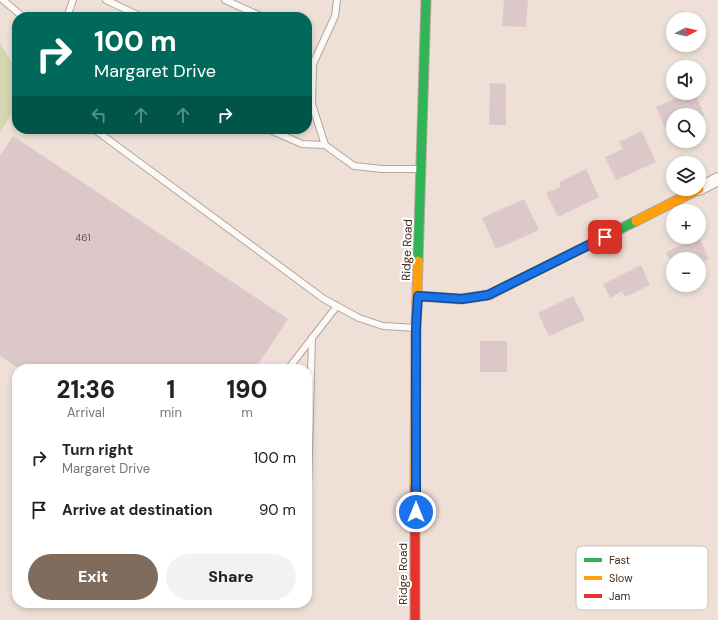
<!DOCTYPE html>
<meta charset="utf-8">
<style>
body{margin:0;font-family:"DM Sans",sans-serif;background:#f2f2f2;color:#222;height:100vh;display:flex;flex-direction:column;font-size:15px;white-space:nowrap}
*{box-sizing:border-box;margin:0}
p{font-size:13px;color:#767676}
.icon{flex:none;width:22px;height:22px;fill:none;stroke:currentColor;stroke-width:2;stroke-linecap:round;stroke-linejoin:round}
.map{position:relative;flex:1;overflow:hidden}
.drawer{position:absolute;left:12px;top:364px;width:300px;height:244px;display:flex;flex-direction:column;background:#fff;border-radius:16px;box-shadow:0 2px 6px #0003}
.drawer>*{flex:none}
.banner{position:absolute;left:12px;top:12px;width:300px;height:122px;border-radius:16px;box-shadow:0 2px 6px #0003;background:#00695c;color:#fff;overflow:hidden}
.needle{width:26px;rotate:83deg}
.fabs{position:absolute;left:666px;top:12px;display:grid;gap:8px}
.fabs a{display:grid;place-items:center;width:40px;height:40px;border-radius:50%;background:#fff;box-shadow:0 2px 6px #0003;font-size:20px}
.pin{position:absolute;display:grid;place-items:center;width:34px;height:34px;color:#fff;margin:-17px;border-radius:8px;box-shadow:0 2px 6px #0006}
.me{position:absolute;width:44px;margin:-22px;rotate:0deg;stroke-linejoin:round;filter:drop-shadow(0 0 3px #0008)}
.turn{display:flex;align-items:center;gap:14px;height:84px;padding:0 16px;font-size:18px}
.turn .icon{width:52px;height:52px;stroke-width:2.5}
.turn b{display:block;font-size:28px;line-height:34px}
.lanes{display:flex;align-items:center;height:38px;padding:0 16px;background:#0003;justify-content:center;gap:20px;direction:ltr}
.lanes .off{opacity:.35}
.eta{display:flex;justify-content:space-evenly;align-items:center;height:68px;text-align:center}
.eta b{font-size:24px;font-weight:800;line-height:28px}
.cta{display:flex;gap:8px;margin-top:auto;padding:8px 16px}
.cta a{flex:1;height:46px;border-radius:24px;background:#7f6c5d;color:#fff;font-size:16px;font-weight:800;line-height:46px;text-align:center}
.cta a+a{background:#f2f2f2;color:#222}
ul{padding:0;list-style:none}
li{display:flex;align-items:center;gap:12px;height:52px;padding:0 16px}
li div{flex:1}
li b{display:block;font-size:15px}
li em{font-style:normal}
.map>svg:first-child{display:block}
.green{fill:#d5d6b0}
.building{fill:#dcc8c9}
.lines{fill:none;stroke-linecap:round;stroke-linejoin:round}
.lane-casing{stroke:#b6a69a;stroke-width:8}
.street-casing{stroke:#b6a69a;stroke-width:14}
.fast-casing{stroke:#b6a69a;stroke-width:11}
.slow-casing{stroke:#b6a69a;stroke-width:11}
.jam-casing{stroke:#b6a69a;stroke-width:11}
.lane{stroke:#fcfaf9;stroke-width:6}
.street{stroke:#fcfaf9;stroke-width:12}
.fast{stroke:#30b455;stroke-width:9}
.slow{stroke:#ff9f0a;stroke-width:9}
.jam{stroke:#e5322d;stroke-width:9}
.route-casing{stroke:#114b97;stroke-width:10}
.route{stroke:#1a73e8;stroke-width:7}
.labels{text-anchor:middle;stroke-width:4;stroke-linejoin:round;paint-order:stroke}
.number-label{font-size:10px;fill:#695447}
.street-label{font-size:12px;fill:#432d1c;stroke:#fff}
.key{fill:#fff;stroke:#c7c0bb;stroke-width:1}
.key-label{font-size:11px;fill:#432d1c}
</style>
<div class="map">
<svg width="718" height="620" viewBox="0 0 718 620">
<rect width="100%" height="100%" fill="#eee0d7"/>
<polygon class="green" points="0,43 17,71 17,106 0,132"/>
<g class="building">
<polygon points="504,0 528,0 526,27 502,26"/>
<polygon points="490,83 506,84 506,125 489,125"/>
<polygon points="688,93 695,93 704,115 699,117 699,115 673,115 673,129 667,132 656,107"/>
<polygon points="642,131 656,162 616,180 605,157 623,149 619,142"/>
<polygon points="13,136 288,319 255,369 20,369 0,356 0,156"/>
<polygon points="586,169 599,197 558,217 546,193 560,187 560,182"/>
<polygon points="524,199 539,230 496,249 482,218"/>
<polygon points="698,237 699,237 709,259 699,264 699,259 673,259 673,266 666,252"/>
<polygon points="641,265 650,285 625,297 622,291 610,298 603,284"/>
<polygon points="573,296 585,320 549,336 538,313"/>
<rect x="480" y="341" width="27" height="31"/>
</g>
<g class="lines">
<defs>
<g id="lane">
<polyline points="3,0 23,17"/>
<polyline points="106,0 142,17"/>
<polyline points="225,0 263,17"/>
<polyline points="337,0 335,16 313,64 312,104 325,145 354,166 382,169 420,169"/>
<polyline points="67,17 73,0"/>
<polyline points="94,129 324,299 359,318 383,326 416,328"/>
<polyline points="268,129 302,144 325,145"/>
<polyline points="288,369 337,306"/>
<polyline points="307,524 312,338"/>
</g>
<polyline id="street" points="699,189 718,179"/>
<g id="fast">
<polyline points="418,261 426,0"/>
<polyline points="418,296 461,299 489,295 636,221"/>
</g>
<g id="slow">
<polyline points="636,221 699,189"/>
<polyline points="415,487 416,328 418,261"/>
</g>
<polyline id="jam" points="415,620 415,487"/>
</defs>
<use href="#lane" class="lane-casing"/>
<use href="#street" class="street-casing"/>
<use href="#fast" class="fast-casing"/>
<use href="#slow" class="slow-casing"/>
<use href="#jam" class="jam-casing"/>
<use href="#lane" class="lane"/>
<use href="#street" class="street"/>
<use href="#fast" class="fast"/>
<use href="#slow" class="slow"/>
<use href="#jam" class="jam"/>
</g>
<g class="lines">
<defs>
<polyline id="route" points="416,512 416,328 418,296 462,299 488,295 605,237"/>
</defs>
<use href="#route" class="route-casing"/>
<use href="#route" class="route"/>
</g>
<g class="labels">
<g class="number-label">
<text x="83" y="241">461</text>
</g>
<g class="street-label">
<text transform="translate(407 250) rotate(-88)" y="4">Ridge Road</text>
<text transform="translate(403 574) rotate(-90)" y="4">Ridge Road</text>
</g>
</g>
<rect x="576" y="546" width="132" height="64" rx="6" class="key"/>
<rect x="584" y="558" width="18" height="4" fill="#30b455"/>
<rect x="584" y="576" width="18" height="4" fill="#ff9f0a"/>
<rect x="584" y="594" width="18" height="4" fill="#e5322d"/>
<g class="key-label">
<text x="609" y="564">Fast</text>
<text x="609" y="582">Slow</text>
<text x="609" y="600">Jam</text>
</g>
</svg>
<div class="fabs">
<a><svg class="needle" viewBox="-14 -14 28 28"><path d="M0-13l5 13h-10z" fill="#e53935"/><path d="M0 13l5-13h-10z" fill="#767676"/></svg></a>
<a><svg class="icon" aria-label="sound" viewBox="0 0 24 24"><path d="M4 9h4l5-4v14l-5-4H4zM17 9q2 3 0 6"/></svg></a>
<a><svg class="icon" aria-label="search" viewBox="0 0 24 24"><circle cx="10" cy="10" r="6"/><path d="M15 15l6 6"/></svg></a>
<a><svg class="icon" aria-label="layers" viewBox="0 0 24 24"><path d="M12 4l9 5-9 5-9-5zM3 14l9 5 9-5"/></svg></a>
<a>+</a>
<a>−</a>
</div>
<div class="pin" style="left:605px;top:237px;background:#d93025"><svg class="icon" aria-label="arrive" viewBox="0 0 24 24"><path d="M6 21V4h12l-3 4 3 4H6"/></svg></div>
<svg class="me" style="left:416px;top:512px" viewBox="-20 -20 40 40"><circle r="17" fill="#1a73e8" stroke="#fff" stroke-width="3"/><path d="M0-11L8 9 0 5-8 9z" fill="#fff"/></svg>
<div class="banner">
<div class="turn"><svg class="icon" aria-label="right" viewBox="0 0 24 24"><path d="M7 20v-9h11M14 6l5 5-5 5"/></svg><div><b>100 m</b>Margaret Drive</div></div>
<div class="lanes"><svg class="icon off" aria-label="left" viewBox="0 0 24 24"><path d="M17 20v-9H6M10 6l-5 5 5 5"/></svg><svg class="icon off" aria-label="ahead" viewBox="0 0 24 24"><path d="M12 20V5M6 11l6-6 6 6"/></svg><svg class="icon off" aria-label="ahead" viewBox="0 0 24 24"><path d="M12 20V5M6 11l6-6 6 6"/></svg><svg class="icon" aria-label="right" viewBox="0 0 24 24"><path d="M7 20v-9h11M14 6l5 5-5 5"/></svg></div>
</div>
<section class="drawer">
<div class="eta">
<div><b>21:36</b><p>Arrival</p></div>
<div><b>1</b><p>min</p></div>
<div><b>190</b><p>m</p></div>
</div>
<ul>
<li><svg class="icon" aria-label="right" viewBox="0 0 24 24"><path d="M7 20v-9h11M14 6l5 5-5 5"/></svg><div><b>Turn right</b><p>Margaret Drive</p></div><em>100 m</em></li>
<li><svg class="icon" aria-label="arrive" viewBox="0 0 24 24"><path d="M6 21V4h12l-3 4 3 4H6"/></svg><div><b>Arrive at destination</b></div><em>90 m</em></li>
</ul>
<div class="cta"><a>Exit</a><a>Share</a></div>
</section>
</div>
